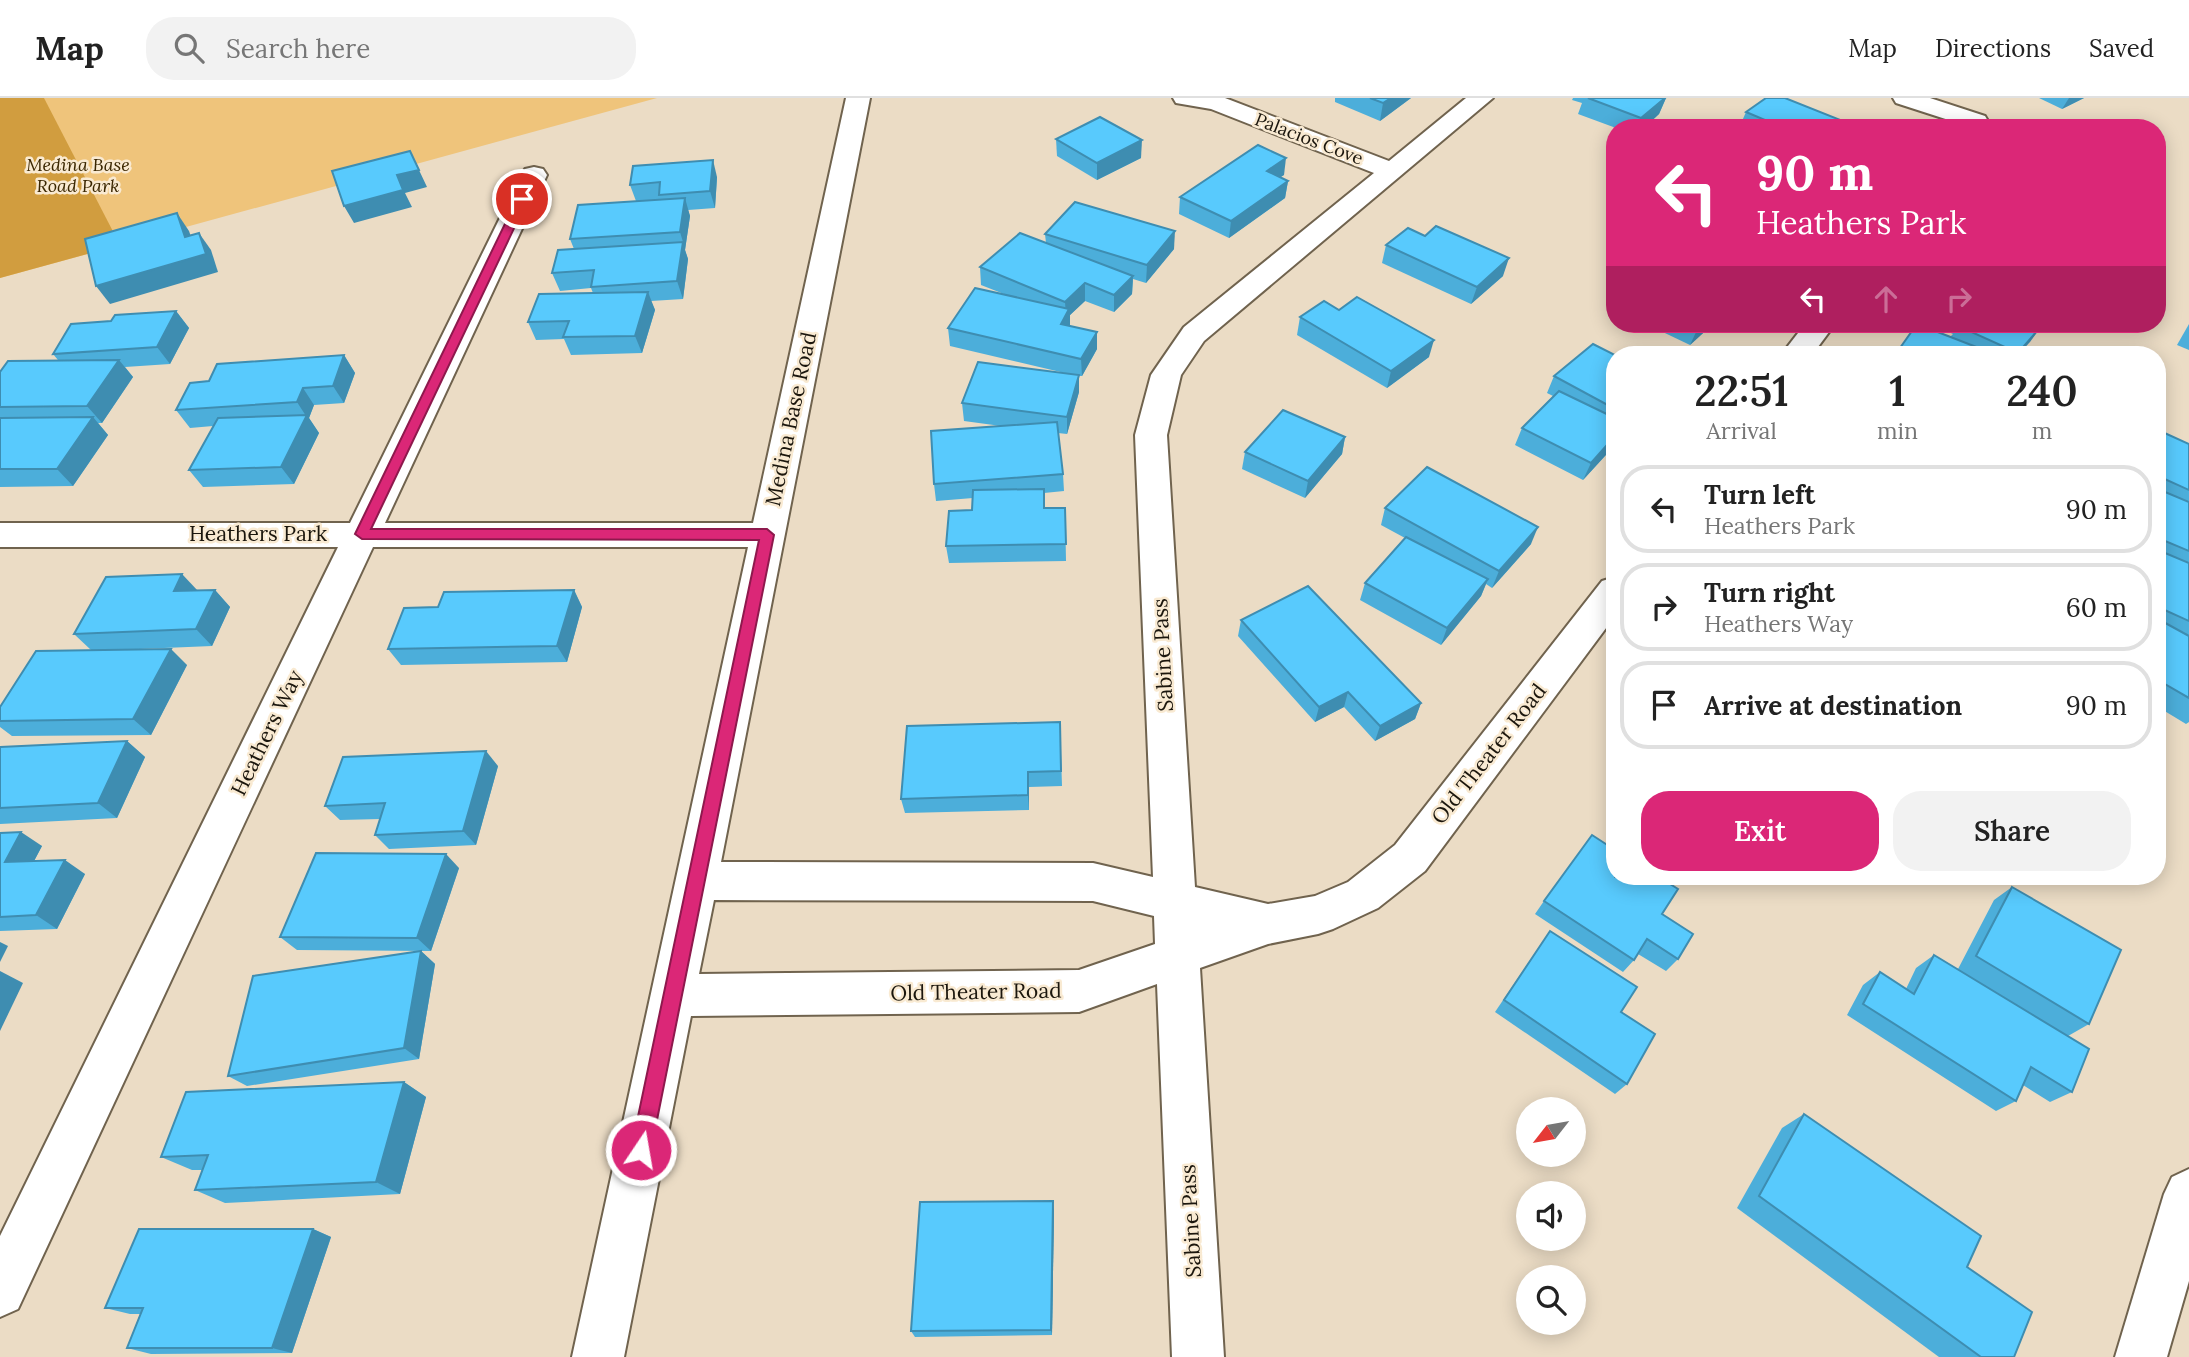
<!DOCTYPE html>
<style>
body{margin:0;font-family:Lora,serif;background:#f2f2f2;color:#222;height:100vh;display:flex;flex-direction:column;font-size:26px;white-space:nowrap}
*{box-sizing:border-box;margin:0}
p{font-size:23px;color:#767676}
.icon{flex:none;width:38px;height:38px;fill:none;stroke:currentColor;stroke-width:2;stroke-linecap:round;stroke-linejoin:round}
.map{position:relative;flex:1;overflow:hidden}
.panel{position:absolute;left:1606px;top:248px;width:560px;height:539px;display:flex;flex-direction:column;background:#fff;border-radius:28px;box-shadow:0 4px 18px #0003}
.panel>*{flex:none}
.guide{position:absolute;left:1606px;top:21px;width:560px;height:214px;border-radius:28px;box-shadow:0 4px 18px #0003;background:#db2777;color:#fff;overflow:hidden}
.needle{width:46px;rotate:239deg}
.controls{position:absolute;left:1516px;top:999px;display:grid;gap:14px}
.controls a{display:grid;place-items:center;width:70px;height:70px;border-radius:50%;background:#fff;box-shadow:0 4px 18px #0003;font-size:35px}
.pin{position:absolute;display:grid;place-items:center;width:60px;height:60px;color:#fff;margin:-30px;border:4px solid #fff;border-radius:50%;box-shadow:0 2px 7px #0007}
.me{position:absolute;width:77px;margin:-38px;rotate:12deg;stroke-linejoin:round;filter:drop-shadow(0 0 5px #0008)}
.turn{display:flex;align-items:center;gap:24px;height:147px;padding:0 35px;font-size:32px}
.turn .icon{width:91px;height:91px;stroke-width:2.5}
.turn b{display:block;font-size:49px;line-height:60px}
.lanes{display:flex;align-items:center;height:66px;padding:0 35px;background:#0003;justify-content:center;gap:35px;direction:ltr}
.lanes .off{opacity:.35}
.eta{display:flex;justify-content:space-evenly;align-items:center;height:119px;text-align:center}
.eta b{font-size:42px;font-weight:600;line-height:49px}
.cta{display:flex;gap:14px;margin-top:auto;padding:14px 35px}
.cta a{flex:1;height:80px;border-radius:28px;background:#db2777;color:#fff;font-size:28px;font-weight:600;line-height:80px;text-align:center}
.cta a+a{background:#f2f2f2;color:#222}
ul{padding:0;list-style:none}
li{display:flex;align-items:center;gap:21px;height:88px;margin:0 14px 10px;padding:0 21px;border:4px solid #e0e0e0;border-radius:28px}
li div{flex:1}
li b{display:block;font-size:26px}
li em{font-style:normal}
header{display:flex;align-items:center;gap:42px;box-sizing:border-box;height:98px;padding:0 35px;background:#fff;border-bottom:2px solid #e0e0e0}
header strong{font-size:33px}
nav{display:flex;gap:38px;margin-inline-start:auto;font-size:24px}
.search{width:490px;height:63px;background:#f2f2f2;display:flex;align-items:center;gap:18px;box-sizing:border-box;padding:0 24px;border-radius:28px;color:#767676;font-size:26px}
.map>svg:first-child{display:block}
.green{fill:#efc47b}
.forest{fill:#d19d3f}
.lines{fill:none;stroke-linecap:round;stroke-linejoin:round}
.minor-casing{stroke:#70634e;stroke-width:4}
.minor{fill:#fff;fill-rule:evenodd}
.wall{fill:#4caeda}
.shaded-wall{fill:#3e8db1}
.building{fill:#58cafd;stroke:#3e8db1;stroke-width:2}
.route{fill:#db2777;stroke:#8e194d;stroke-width:2}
.labels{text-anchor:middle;stroke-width:5;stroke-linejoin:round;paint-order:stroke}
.far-street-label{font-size:18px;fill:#1b160d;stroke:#f9ead2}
.far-park-label{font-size:18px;font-style:italic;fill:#3a2600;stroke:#f9ead2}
.street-label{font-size:21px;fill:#1b160d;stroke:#f9ead2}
</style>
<header>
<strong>Map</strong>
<div class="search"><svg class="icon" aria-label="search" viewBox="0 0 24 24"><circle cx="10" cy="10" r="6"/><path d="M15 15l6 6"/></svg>Search here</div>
<nav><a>Map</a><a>Directions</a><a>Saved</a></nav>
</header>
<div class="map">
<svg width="2189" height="1259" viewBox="0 0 2189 1259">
<rect width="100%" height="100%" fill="#ebdcc5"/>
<polygon class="green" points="0,0 657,0 0,180"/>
<polygon class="forest" points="0,0 44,0 120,147 0,180"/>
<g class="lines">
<defs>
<g id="minor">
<path d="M 846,0 L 870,0 L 721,764 L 1093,765 L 1153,779 L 1135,337 L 1151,277 L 1184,229 L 1374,75 L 1211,11 L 1176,5 L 1173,0 L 1225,0 L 1389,63 L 1466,0 L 1493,0 L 1204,243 L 1181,277 L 1167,337 L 1195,789 L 1268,806 L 1315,798 L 1348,784 L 1395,747 L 1602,483 L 1615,479 L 1615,518 L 1425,773 L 1378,810 L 1333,831 L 1318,836 L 1268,846 L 1200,870 L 1224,1259 L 1172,1259 L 1157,886 L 1079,914 L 691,918 L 624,1259 L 572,1259 L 748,449 L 373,449 L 18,1211 L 0,1219 L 0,1138 L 338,449 L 0,449 L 0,425 L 350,425 L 521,77 L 525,71 L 534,69 L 543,71 L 547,77 L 385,425 L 753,425 ZM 714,802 L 1093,803 L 1154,818 L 1155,846 L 1079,872 L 699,876 Z"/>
<polygon points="1893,0 1930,0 1985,18 1988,23 1984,30 1959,30 1961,26 1896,5"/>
<polygon points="1805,226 1835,226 1812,257 1781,257"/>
<polygon points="2189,1071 2189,1183 2167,1259 2115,1259 2164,1096 2172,1079"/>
</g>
</defs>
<use href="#minor" class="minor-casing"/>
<use href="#minor" class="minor"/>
</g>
<g class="wall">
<polygon points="1335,0 1411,0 1380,23 1335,4"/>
<polygon points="1573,0 1666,0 1659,16 1644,30 1616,30 1578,16 1582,5 1572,2"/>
<polygon points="2039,0 2084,0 2062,11"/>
<polygon points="1746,14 1852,30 1739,30"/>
<polygon points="1056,41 1141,60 1097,82 1057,58"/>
<polygon points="1284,77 1280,79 1288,83 1285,100 1229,140 1179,116 1180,99"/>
<polygon points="717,79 715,110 688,112 690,118 685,152 688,161 683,201 651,203 655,212 642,255 571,257 564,241 536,242 528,224 593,195 591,190 560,193 552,175 574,151 570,141 636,103 630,87"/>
<polygon points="1045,136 1174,151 1146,185 1133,181 1132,196 1114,214 1085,203 1070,217 1070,228 1097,251 1082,278 1079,278 1079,294 1067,336 1058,335 1063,376 1064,393 1044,395 1045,410 1065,410 1066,463 949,465 946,448 972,412 973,400 936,403 934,386 1001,328 964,323 962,305 1069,276 950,248 948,230 1009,198 981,187 980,169 1046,145"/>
<polygon points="1425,138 1503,178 1471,206 1382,165 1386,147"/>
<polygon points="176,213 189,230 170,266 125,269 133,279 102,325 98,325 108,337 73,388 0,389 0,274 58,262 53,256 111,223"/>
<polygon points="1300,219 1429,259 1387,290 1297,237"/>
<polygon points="1646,226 1713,226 1690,247"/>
<polygon points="1931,226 2043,226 2018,257 1895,257 1950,239 1953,236"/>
<polygon points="2189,226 2189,252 2177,247"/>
<polygon points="344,257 355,275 344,305 314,307 309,320 319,335 294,386 203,389 189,372 213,328 190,330 176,312"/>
<polygon points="1615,257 1615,347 1583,382 1515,347 1522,330 1553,298 1547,295 1554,278"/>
<polygon points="2158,332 2189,346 2189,624 2186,626 2158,609"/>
<polygon points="1345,339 1342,356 1305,400 1242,371 1245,354"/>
<polygon points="1385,410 1531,446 1492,490 1486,486 1481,498 1441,547 1360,502 1365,485 1405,440 1381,427"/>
<polygon points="215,492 230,509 212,548 116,552 187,567 151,637 12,638 0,629 0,609 91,552 74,536 198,493"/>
<polygon points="574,492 582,509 567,564 401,567 388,551 438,509"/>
<polygon points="1241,522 1421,605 1415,621 1375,643 1344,609 1315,624 1238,538"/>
<polygon points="1060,624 1062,688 1029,689 1029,712 905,715 901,701"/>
<polygon points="127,643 145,659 117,720 0,726 0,649"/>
<polygon points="498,668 476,747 389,751 375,737 380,721 340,722 325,708"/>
<polygon points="0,735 42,748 34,763 85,776 57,831 0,833"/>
<polygon points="459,770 431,853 297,852 280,839"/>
<polygon points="2012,789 2089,926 2068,938 2072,994 2050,1004 2023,987 2016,1003 1996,1013 1847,917 1863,887 1880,874 1906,891 1916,870 1934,857 1958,871 1994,802"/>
<polygon points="1544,803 1662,816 1678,861 1666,873 1638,856 1634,862 1623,874 1535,816"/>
<polygon points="1550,833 1621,914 1627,986 1615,996 1495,914"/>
<polygon points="421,853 435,866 419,961 247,988 228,978"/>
<polygon points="404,984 426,999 400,1096 225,1105 195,1092 202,1072 192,1072 161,1059"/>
<polygon points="1804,1016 1967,1169 2014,1259 1939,1259 1737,1110 1782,1030"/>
<polygon points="1054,1112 1052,1237 915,1239 911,1233"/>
<polygon points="313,1131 331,1139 292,1255 151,1256 127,1250 140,1216 130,1216 105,1210"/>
</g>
<g class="shaded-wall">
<polygon points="1391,0 1411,0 1380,23 1383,5"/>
<polygon points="1666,0 1659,16 1644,30 1638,30 1641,20"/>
<polygon points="2069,0 2084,0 2062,11"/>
<polygon points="1142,42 1141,60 1097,82 1097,65"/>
<polygon points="410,53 427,89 405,95 412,109 354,125 344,108 397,77"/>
<polygon points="1286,60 1284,77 1264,90 1267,73"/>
<polygon points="713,62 717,79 715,110 710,93"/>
<polygon points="1288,83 1285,100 1229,140 1231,123"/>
<polygon points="685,100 690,118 685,152 688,161 683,201 677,183 683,144 680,134"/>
<polygon points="177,115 189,133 197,156 185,139"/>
<polygon points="1175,133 1174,151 1146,185 1147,167"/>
<polygon points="199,135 211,152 218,174 110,206 96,188"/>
<polygon points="1509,160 1503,178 1471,206 1477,189"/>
<polygon points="1133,178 1132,196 1114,214 1114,197"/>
<polygon points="1085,185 1085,203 1070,217 1070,229 1061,226 1066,218 1065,204"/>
<polygon points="648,194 655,212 642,255 635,238"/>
<polygon points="176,213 189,230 170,266 157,249"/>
<polygon points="1702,226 1713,226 1690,247 1698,230"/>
<polygon points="2043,226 2030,244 2018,257 2016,257"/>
<polygon points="1097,234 1097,251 1082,278 1081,261"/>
<polygon points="1434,242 1429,259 1387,290 1391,273"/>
<polygon points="344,257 355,275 344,305 333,288"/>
<polygon points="119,262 133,279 102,325 87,308"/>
<polygon points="1079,277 1079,294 1067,336 1067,319"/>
<polygon points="303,290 314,307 309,320 319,335 294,386 281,369 306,318 297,304"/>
<polygon points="93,319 108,337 73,388 57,371"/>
<polygon points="1615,338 1615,347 1583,382 1591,365"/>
<polygon points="1345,339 1342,356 1305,400 1308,383"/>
<polygon points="1538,429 1531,446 1492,490 1499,473"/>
<polygon points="182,476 198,493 174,493"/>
<polygon points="1488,481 1481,498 1441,547 1447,530"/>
<polygon points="215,492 230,509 212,548 196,531"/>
<polygon points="574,492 582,509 567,564 557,548"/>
<polygon points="171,551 187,567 151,637 133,621"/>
<polygon points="1348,594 1344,609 1315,624 1319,609"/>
<polygon points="1421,605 1415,621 1375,643 1380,628"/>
<polygon points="127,643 145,659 117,720 98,705"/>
<polygon points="486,653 498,668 476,747 463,733"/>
<polygon points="1028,674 1029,689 1029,712 1028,697"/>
<polygon points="21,734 42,748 26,778 5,764"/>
<polygon points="446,756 459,770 431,853 417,840"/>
<polygon points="65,762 85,776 57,831 36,817"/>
<polygon points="0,844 8,848 0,864"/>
<polygon points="421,853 435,866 419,961 404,950"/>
<polygon points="0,873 23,885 0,933"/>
<polygon points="404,984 426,999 400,1096 376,1084"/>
<polygon points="1053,1103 1054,1112 1052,1237 1051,1232"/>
<polygon points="313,1131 331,1139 292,1255 272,1250"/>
</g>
<g class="building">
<polygon points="1370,0 1391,0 1383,5"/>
<polygon points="1588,0 1665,0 1641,20"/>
<polygon points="1766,0 1785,0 1853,27 1850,30 1784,30 1746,14"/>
<polygon points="1100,19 1142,42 1097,65 1056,41"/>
<polygon points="1258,47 1286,60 1267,73 1288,83 1231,123 1180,99"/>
<polygon points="410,53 419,72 397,77 403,92 344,108 332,73"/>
<polygon points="713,62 710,93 659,97 660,84 630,87 633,68"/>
<polygon points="685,100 680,134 570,141 578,107"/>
<polygon points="1075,104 1175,133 1147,167 1045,136"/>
<polygon points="177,115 185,139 199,135 206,156 96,188 85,141"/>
<polygon points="1436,128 1509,160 1477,189 1386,147 1408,130 1425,138"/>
<polygon points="1020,135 1133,178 1114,197 1085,185 1065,204 980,169"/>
<polygon points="683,144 677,183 591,189 594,172 552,175 558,152"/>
<polygon points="975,190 1069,211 1061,226 1097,234 1081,261 948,230"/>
<polygon points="648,194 635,238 563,239 569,223 528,224 539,196"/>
<polygon points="1357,199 1434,242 1391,273 1300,219 1324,203 1339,212"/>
<polygon points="176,213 157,249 53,256 71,226 111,223 115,217"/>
<polygon points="1690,226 1702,226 1698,230"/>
<polygon points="1917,226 1997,257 1895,257"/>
<polygon points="1960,226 2043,226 2018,255 1958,228"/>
<polygon points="1593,246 1615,257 1615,311 1554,278"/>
<polygon points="344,257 333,288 303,290 297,304 176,312 190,285 209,283 217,266"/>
<polygon points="119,262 87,308 0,309 0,274 8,263"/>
<polygon points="978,264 1079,277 1067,319 962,305"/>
<polygon points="1559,293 1615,320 1615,338 1591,365 1522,330"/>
<polygon points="1283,312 1345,339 1308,383 1245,354"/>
<polygon points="307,317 281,369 189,372 218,320"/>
<polygon points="93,319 57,371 0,371 0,320"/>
<polygon points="1057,324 1063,376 934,386 931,333"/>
<polygon points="2158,332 2189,346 2189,392 2158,378"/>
<polygon points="1427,369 1538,429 1499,473 1385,410"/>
<polygon points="1044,391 1044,410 1065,410 1066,446 946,448 949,413 972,412 973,392"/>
<polygon points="2158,391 2189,404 2189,453 2158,440"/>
<polygon points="1406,439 1488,481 1447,530 1365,485"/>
<polygon points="2158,452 2189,465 2189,523 2158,509"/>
<polygon points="182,476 174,493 215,492 196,531 74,536 106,479"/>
<polygon points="1308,488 1421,605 1380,628 1348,594 1319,609 1241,522"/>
<polygon points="574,492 557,548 388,551 404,510 438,509 444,494"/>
<polygon points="2158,521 2189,538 2189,600 2158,582"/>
<polygon points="171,551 133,621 0,623 0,609 36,553"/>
<polygon points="1060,624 1061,673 1028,674 1028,697 901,701 907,628"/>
<polygon points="127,643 98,705 0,710 0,649"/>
<polygon points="486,653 463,733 375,737 385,705 325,708 343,659"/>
<polygon points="21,734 5,764 65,762 36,817 0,819 0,735"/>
<polygon points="1592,737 1615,752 1615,779 1659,779 1678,791 1662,816 1693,836 1678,861 1647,841 1634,862 1544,803"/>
<polygon points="316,755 446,756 417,840 280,839"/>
<polygon points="2012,789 2121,852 2089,926 1976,858"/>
<polygon points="1550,833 1637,889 1621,914 1655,936 1627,986 1504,902"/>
<polygon points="421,853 404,950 228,978 253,878"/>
<polygon points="1934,857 2089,951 2072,994 2031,969 2016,1003 1863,906 1880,874 1914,896"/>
<polygon points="404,984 376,1084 195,1092 208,1057 161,1059 186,994"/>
<polygon points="1804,1016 1981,1138 1967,1169 2032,1214 2014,1259 1981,1259 1759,1098"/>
<polygon points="1053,1103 1051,1232 911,1233 920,1104"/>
<polygon points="139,1131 313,1131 272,1250 127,1250 143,1210 105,1210"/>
</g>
<polygon class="route" points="522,98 528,101 371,431 767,431 774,437 651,1052 648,1059 641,1062 634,1059 631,1052 759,442 362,441 355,436 517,101"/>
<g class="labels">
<g class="far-street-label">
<text transform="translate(1309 41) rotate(21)" y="6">Palacios Cove</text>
</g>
<g class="far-park-label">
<text x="78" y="73">Medina Base<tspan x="78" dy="21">Road Park</tspan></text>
</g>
<g class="street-label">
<text transform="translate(791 321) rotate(-78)" y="7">Medina Base Road</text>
<text x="258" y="443">Heathers Park</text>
<text transform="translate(1163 557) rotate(-93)" y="7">Sabine Pass</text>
<text transform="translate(267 635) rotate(-64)" y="7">Heathers Way</text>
<text transform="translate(1489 656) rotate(-52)" y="7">Old Theater Road</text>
<text transform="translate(976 894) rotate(-1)" y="7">Old Theater Road</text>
<text transform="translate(1191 1123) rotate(-93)" y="7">Sabine Pass</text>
</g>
</g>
</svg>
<div class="controls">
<a><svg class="needle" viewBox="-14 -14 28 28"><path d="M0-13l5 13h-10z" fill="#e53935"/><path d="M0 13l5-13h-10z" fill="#767676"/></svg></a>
<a><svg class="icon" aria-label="sound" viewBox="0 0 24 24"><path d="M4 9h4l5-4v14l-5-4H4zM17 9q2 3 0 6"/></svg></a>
<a><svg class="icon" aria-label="search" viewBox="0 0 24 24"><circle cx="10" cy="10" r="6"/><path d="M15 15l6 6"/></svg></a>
</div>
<div class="pin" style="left:522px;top:101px;background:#d93025"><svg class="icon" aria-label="arrive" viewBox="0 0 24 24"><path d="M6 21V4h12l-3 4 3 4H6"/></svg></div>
<svg class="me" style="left:641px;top:1052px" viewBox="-20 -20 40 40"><circle r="17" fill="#db2777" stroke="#fff" stroke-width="3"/><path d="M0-11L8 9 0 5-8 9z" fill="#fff"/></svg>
<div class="guide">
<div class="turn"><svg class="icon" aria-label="left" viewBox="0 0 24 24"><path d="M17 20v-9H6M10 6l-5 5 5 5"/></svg><div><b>90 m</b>Heathers Park</div></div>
<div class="lanes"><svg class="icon" aria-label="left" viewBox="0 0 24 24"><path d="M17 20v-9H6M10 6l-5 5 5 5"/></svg><svg class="icon off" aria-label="ahead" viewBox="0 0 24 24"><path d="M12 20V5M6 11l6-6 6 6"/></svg><svg class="icon off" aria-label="right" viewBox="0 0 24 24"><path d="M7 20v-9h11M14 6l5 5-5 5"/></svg></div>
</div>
<section class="panel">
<div class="eta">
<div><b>22:51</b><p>Arrival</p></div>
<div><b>1</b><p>min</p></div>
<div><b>240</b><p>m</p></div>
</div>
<ul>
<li><svg class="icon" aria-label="left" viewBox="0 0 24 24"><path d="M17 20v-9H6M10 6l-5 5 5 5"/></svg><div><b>Turn left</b><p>Heathers Park</p></div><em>90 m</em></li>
<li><svg class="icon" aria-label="right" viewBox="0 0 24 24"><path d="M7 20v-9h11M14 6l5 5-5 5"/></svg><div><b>Turn right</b><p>Heathers Way</p></div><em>60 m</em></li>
<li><svg class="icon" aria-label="arrive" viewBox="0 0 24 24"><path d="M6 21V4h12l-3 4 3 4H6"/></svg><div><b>Arrive at destination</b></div><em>90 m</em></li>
</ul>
<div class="cta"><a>Exit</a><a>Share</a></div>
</section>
</div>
